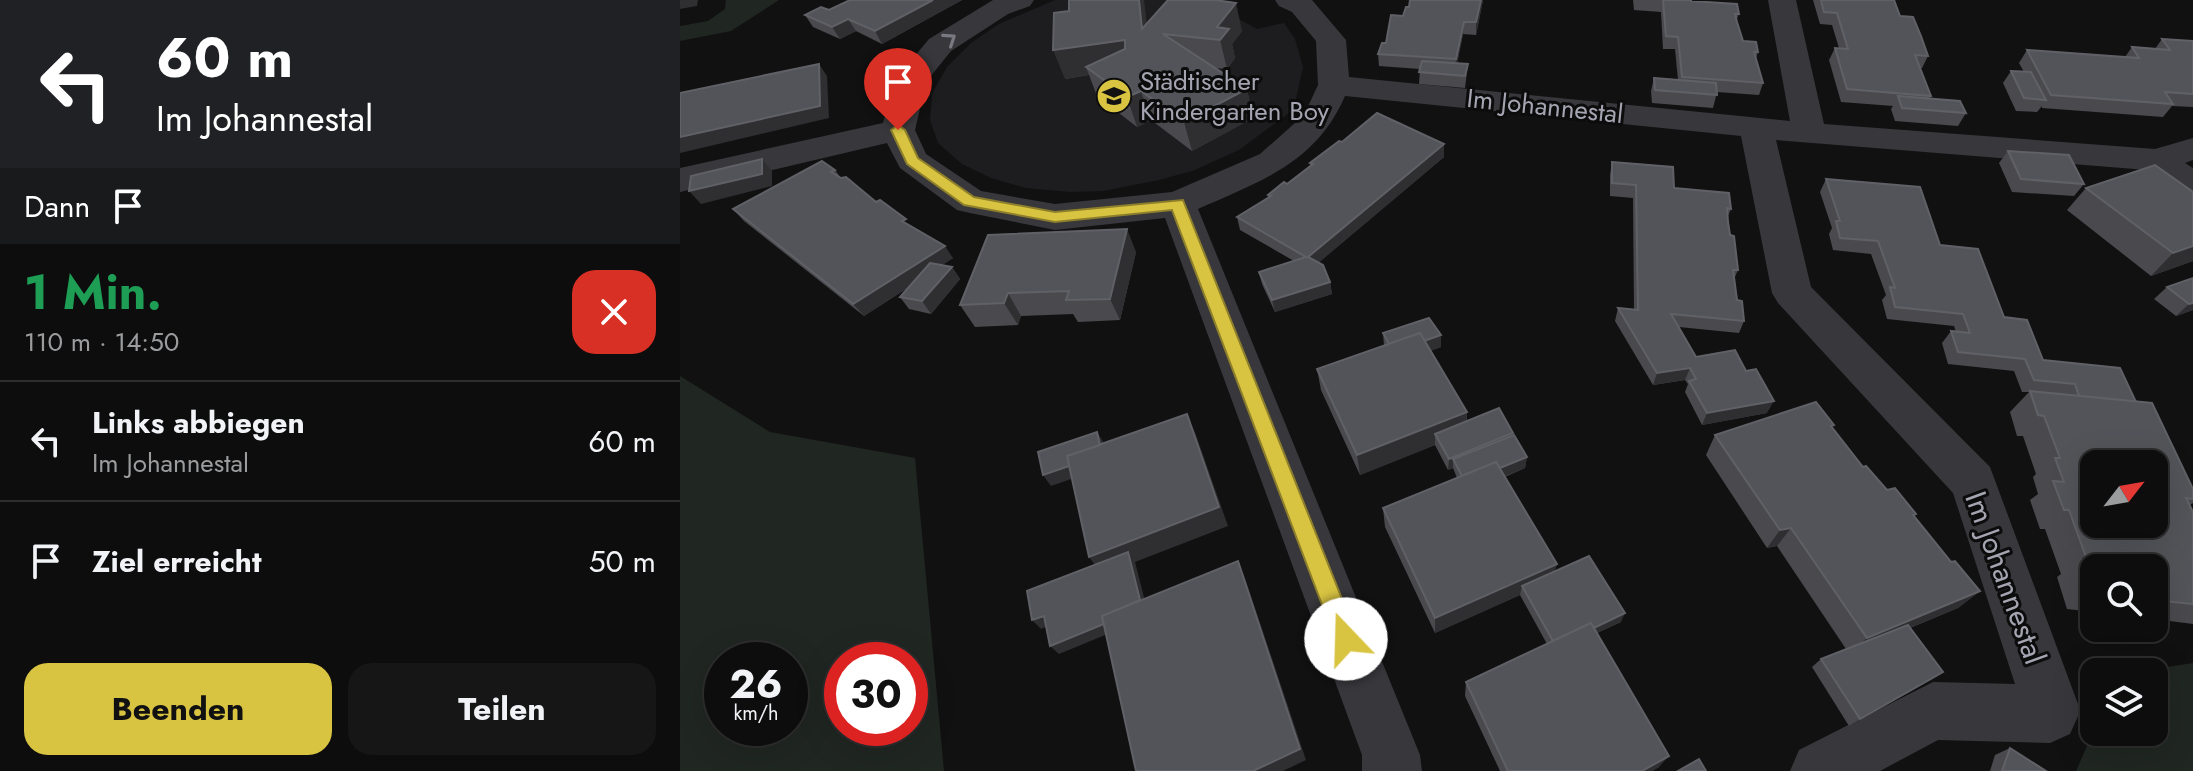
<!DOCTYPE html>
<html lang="de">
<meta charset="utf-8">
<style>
body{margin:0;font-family:Jost,sans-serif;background:#161617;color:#f1f3f6;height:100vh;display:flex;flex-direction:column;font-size:30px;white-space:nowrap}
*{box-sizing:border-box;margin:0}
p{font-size:26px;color:#9a9c9e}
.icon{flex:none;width:44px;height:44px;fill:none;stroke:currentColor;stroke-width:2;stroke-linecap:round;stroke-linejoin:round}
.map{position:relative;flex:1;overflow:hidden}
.drawer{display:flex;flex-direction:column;background:#0d0d0e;width:680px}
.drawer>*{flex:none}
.guide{background:#202124;color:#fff;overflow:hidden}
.needle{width:52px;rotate:59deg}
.fabs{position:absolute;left:1400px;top:450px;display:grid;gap:16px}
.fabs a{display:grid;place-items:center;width:88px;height:88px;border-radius:16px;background:#0d0d0e;box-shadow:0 8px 32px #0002,0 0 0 2px #2d2d2e;font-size:40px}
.speed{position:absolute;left:24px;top:642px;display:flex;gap:16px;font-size:40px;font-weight:700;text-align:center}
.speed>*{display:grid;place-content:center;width:104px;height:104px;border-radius:50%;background:#0d0d0e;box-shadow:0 8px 32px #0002,0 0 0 2px #2d2d2e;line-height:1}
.speed small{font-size:20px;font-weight:400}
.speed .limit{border:12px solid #d22;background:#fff;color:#111}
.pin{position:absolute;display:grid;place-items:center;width:68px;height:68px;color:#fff;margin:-82px -34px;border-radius:50% 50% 50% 0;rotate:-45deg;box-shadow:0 0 8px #0007}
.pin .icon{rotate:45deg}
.me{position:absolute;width:88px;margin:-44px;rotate:339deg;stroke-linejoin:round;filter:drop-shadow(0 0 6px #0008)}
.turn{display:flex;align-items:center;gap:28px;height:168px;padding:0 24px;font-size:36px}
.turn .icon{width:104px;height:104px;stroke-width:2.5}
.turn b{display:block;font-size:56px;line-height:68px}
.then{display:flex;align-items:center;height:76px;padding:0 24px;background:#0003;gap:16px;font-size:30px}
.round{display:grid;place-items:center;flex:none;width:84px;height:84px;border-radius:24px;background:#161617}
.overview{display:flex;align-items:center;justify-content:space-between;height:136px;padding:0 24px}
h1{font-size:48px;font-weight:700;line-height:60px;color:#1e9e55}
.cta{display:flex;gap:16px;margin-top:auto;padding:16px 24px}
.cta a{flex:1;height:92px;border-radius:24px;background:#d9c442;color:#111;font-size:32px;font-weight:700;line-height:92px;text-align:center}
.cta a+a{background:#161617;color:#f1f3f6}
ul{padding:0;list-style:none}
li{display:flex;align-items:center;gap:24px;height:120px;padding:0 24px;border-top:2px solid #2d2d2e}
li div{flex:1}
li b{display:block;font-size:30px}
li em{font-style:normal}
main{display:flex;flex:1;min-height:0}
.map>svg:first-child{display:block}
.built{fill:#1d1d1f}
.green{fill:#202622;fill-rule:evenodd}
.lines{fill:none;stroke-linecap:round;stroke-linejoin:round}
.minor{fill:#38373b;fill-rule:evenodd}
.wall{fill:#4a4a4e}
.shaded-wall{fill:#2f2f32}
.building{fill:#535459;stroke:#606067;stroke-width:2;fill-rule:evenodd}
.oneway{stroke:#797982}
.route{fill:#d9c442;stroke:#8d7f2b;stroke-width:2}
.labels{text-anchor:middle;stroke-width:6;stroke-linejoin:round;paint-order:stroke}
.far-poi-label{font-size:26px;fill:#a4a5b1;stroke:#0c0c0d;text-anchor:start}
.far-street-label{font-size:26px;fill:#a4a5b1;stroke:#0c0c0d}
.street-label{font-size:30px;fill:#a4a5b1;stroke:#0c0c0d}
</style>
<main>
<section class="drawer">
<div class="guide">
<div class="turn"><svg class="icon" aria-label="left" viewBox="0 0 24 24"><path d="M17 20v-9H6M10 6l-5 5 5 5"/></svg><div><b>60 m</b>Im Johannestal</div></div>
<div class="then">Dann<svg class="icon" aria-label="arrive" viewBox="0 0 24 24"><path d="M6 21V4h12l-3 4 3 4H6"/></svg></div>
</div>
<div class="overview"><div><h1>1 Min.</h1><p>110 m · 14:50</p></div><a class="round" style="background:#d93025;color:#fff"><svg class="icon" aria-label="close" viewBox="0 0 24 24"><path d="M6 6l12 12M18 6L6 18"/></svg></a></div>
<ul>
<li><svg class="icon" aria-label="left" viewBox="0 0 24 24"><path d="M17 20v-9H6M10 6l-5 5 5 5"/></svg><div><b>Links abbiegen</b><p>Im Johannestal</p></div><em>60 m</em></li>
<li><svg class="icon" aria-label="arrive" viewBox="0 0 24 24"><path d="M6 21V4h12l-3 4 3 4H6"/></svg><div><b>Ziel erreicht</b></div><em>50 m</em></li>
</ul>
<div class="cta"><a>Beenden</a><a>Teilen</a></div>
</section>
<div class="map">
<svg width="1513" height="771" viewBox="0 0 1513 771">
<rect width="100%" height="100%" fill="#111112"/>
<polygon class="built" points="375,0 525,0 577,29 604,23 615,39 623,67 616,99 609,113 559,150 515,170 479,180 423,191 390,192 346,188 311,178 282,164 258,143 250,120 252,93 267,67 291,43 319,24"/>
<g class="green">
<polygon points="46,0 99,0 51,31 0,41 0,26 28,21 45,9"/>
<path d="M 0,376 L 90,432 L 235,458 L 264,771 L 0,771 ZM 110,660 L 110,728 L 42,728 L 42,660 ZM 162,660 L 230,660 L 230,728 L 162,728 Z"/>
<polygon points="1513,663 1513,771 1396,771 1414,730 1474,732 1474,672 1454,672"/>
</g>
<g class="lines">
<path class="minor" d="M 313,0 L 354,0 L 350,6 L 328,14 L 271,51 L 246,82 L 235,130 L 246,154 L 301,191 L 375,204 L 492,192 L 580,154 L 624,115 L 638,85 L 636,41 L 612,12 L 599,6 L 595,0 L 632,0 L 666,40 L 669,77 L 1110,121 L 1088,0 L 1116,0 L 1144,124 L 1475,149 L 1513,138 L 1513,160 L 1505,163 L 1513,168 L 1513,197 L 1500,193 L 1467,170 L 1096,140 L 1131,287 L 1310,467 L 1398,704 L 1399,714 L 1390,734 L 1370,743 L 1258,740 L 1200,771 L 1110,771 L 1119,750 L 1253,682 L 1335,684 L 1273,493 L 1098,303 L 1092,293 L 1061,136 L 665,96 C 636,163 581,181 518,209 L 740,755 L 742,771 L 682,771 L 682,755 L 485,218 L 375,230 L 290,213 L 277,210 L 220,168 L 207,143 L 0,192 L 0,168 L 203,123 L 214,81 L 249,39 Z"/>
</g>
<g class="wall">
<polygon points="282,0 202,44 176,31 160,39 133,27 125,15 149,10"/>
<polygon points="730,0 803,0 796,35 783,34 777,64 788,64 785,88 739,84 740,69 699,66 698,54 729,7"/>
<polygon points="953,0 1011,0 1011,1 1059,14 1056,21 1063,41 1078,52 1076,58 1083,83 1079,95 1037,92 1033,108 972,103 971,91 974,78 998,80 995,49 983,49 981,12 954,10"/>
<polygon points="1133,0 1214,0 1220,16 1248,56 1242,68 1240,68 1251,96 1249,99 1286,113 1278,126 1215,121 1211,109 1213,106 1161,102 1149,60 1155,48 1159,48 1152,25 1140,24"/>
<polygon points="467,24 562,31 552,44 555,58 547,69 535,68 567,89 573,118 512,151 471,120 457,127 417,96 409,75 385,79"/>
<polygon points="1482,39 1513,41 1513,107 1492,106 1483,117 1362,108 1362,106 1357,112 1336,111 1323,83 1331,71 1344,72 1339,63 1347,50 1445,57 1452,47 1475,49"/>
<polygon points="662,142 764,144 764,157 638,263 650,282 652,294 595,312 582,284 579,272 614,261 560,230 557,217 588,198 588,195 607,184 630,166 630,163"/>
<polygon points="1328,151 1404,184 1394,196 1332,192 1319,163"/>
<polygon points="932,162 994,188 1051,209 1047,218 1050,235 1058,270 1054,279 1057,300 1064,321 1059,333 999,327 1016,357 1087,413 1022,425 1005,392 1008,384 1005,380 973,385 935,321 938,308 954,310 953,198 930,196 930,175"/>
<polygon points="155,170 161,178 230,226 273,258 262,265 272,267 280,279 251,314 229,309 220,297 229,287 184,316 64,221 53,209"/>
<polygon points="1146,179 1260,245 1363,360 1456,402 1513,489 1513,503 1510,505 1513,512 1513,624 1474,619 1474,568 1414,568 1414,612 1387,609 1377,577 1381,574 1365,529 1360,529 1350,500 1358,494 1353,477 1356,474 1343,436 1337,436 1330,412 1349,392 1342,392 1334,371 1268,364 1262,343 1271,331 1276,332 1274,326 1207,319 1202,300 1206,295 1191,254 1153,250 1149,234 1152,228 1140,192"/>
<polygon points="1406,188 1513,192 1513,261 1471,276 1387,210"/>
<polygon points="456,252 440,320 398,322 393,314 341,316 338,325 295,327 280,305"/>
<polygon points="1513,278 1513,310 1496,316 1474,299 1487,287"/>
<polygon points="703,333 761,335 761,347 750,351 787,412 787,421 833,435 847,457 845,468 825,477 877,564 874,571 941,622 917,633 979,767 972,771 820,771 785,696 786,682 867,644 840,595 755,633 705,527 703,508 777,478 773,468 768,470 755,445 680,475 641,390 637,369 704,346"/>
<polygon points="1152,428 1183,467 1207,490 1236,514 1234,517 1271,562 1300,591 1278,608 1230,628 1263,672 1169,726 1132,667 1141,659 1166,649 1097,546 1087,548 1026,455 1035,435"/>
<polygon points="1330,748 1366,771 1310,771 1315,755"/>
</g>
<g class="shaded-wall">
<polygon points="0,0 18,0 17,6 0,9"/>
<polygon points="253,0 282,0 202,44 195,31"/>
<polygon points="459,0 464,0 471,58 462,29"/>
<polygon points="801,0 803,0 796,35 796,22"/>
<polygon points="556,3 562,31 552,44 555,58 547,69 537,27"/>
<polygon points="168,19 176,31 160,39 152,27"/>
<polygon points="784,22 783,34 775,72 776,59"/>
<polygon points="445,40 454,68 406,67 409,75 385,79 373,50"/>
<polygon points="139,64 147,76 149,118 0,153 0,137"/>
<polygon points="567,89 573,118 512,151 504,122"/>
<polygon points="461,91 471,120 457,127 447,97"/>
<polygon points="764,144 764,157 630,270 628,257"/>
<polygon points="82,159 92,171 92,186 21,204 9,191"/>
<polygon points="447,229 456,252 440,320 430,299"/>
<polygon points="265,246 273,258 184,316 173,304"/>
<polygon points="1513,246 1513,261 1471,276 1493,253"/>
<polygon points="272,267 280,279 251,314 242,301"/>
<polygon points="650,282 652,294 595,312 592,300"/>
<polygon points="328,293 341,316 338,325 324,303"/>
<polygon points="1513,303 1513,310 1496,316 1509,304"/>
<polygon points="761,335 761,347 714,364 713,352"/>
<polygon points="1010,368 1005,380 973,385 977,373"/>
<polygon points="1094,401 1087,413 1022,425 1027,413"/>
<polygon points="787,412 786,433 755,434 755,445 680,475 677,455"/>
<polygon points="507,414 516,435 548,526 455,562 469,617 379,654 370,646 422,574 409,557"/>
<polygon points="417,432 424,443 429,466 371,486 363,475"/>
<polygon points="833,433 832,444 773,459 773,468 768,470 769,459"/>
<polygon points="847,457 845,468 785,493 786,483"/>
<polygon points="1111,528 1097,546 1087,548 1100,530"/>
<polygon points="558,561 565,578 626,760 603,771 573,771"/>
<polygon points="877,564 872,581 842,586 840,595 755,633 755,618"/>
<polygon points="1300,591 1278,608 1169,653 1187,638"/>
<polygon points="945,613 941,622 872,654 875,646"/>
<polygon points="364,616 373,624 361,629 352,620"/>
<polygon points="1263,672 1251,680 1169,726 1180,719"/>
<polygon points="989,756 979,767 972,771 962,771"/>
</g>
<g class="building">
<polygon points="170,0 253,0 195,31 168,19 152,27 125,15 141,7 149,10"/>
<polygon points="389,0 459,0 462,29 488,0 535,0 556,3 537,27 549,29 540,40 483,34 567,89 504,122 461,91 447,97 406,67 445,49 445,40 373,50 374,13 389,11"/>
<polygon points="730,0 801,0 796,22 784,22 776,59 698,54 702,43 706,43 711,15 723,16 726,7 729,7"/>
<polygon points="983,0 1011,0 1011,1 1057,4 1059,14 1055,14 1057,22 1063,41 1076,42 1078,52 1074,52 1083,83 1002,77 998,37 986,36"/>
<polygon points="1141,0 1214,0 1220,16 1233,17 1241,36 1248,56 1235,55 1251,96 1167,89 1155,48 1168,49 1157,13 1144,12"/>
<polygon points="1482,39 1513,41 1513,94 1485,92 1493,104 1371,95 1347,50 1459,58 1452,47 1490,50"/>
<polygon points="742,61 788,64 785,76 739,72"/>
<polygon points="139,64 140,106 0,137 0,93"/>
<polygon points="1331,71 1351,72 1366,100 1344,98"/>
<polygon points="974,78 1036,83 1037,95 975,90"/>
<polygon points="1218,96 1280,101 1286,113 1222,108"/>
<polygon points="697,113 764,144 628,257 643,265 650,282 592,300 579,272 626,257 557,217 591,196 588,195 604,182 607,184 633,164 630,163 659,141 662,142"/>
<polygon points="1328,151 1389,155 1404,184 1341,179"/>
<polygon points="82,159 82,174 9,191 11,176"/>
<polygon points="142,161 155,170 151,172 161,178 166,177 196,202 200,200 226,219 222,221 265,246 173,304 53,209"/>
<polygon points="932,162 993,167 994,188 1049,193 1051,209 1047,208 1048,222 1050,235 1054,236 1058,270 1053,270 1057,300 1062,301 1064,321 991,314 1016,357 1055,350 1066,371 1076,369 1094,401 1027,413 1009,381 1016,379 1010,368 977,373 938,308 958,310 956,185 932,183"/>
<polygon points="1475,165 1513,192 1513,246 1493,253 1406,188"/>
<polygon points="1146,179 1240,187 1260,245 1298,249 1324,317 1347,320 1363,360 1440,368 1456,402 1399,396 1395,384 1354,380 1345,359 1278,352 1271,331 1290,333 1283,314 1215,307 1210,287 1215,288 1198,241 1160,238 1156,221 1160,221"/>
<polygon points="447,229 430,299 386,300 389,291 328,293 324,303 280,305 308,235"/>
<polygon points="250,263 272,267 242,301 220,297"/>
<polygon points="1513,278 1513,303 1509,304 1487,287"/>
<polygon points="749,318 761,335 744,341 740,333 709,344 703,333"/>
<polygon points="740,333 787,412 677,455 637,369"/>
<path d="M 1350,391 L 1472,403 L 1513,489 L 1513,499 L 1506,498 L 1513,512 L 1513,604 L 1474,600 L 1474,568 L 1414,568 L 1414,592 L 1402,560 L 1407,560 L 1389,510 L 1384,510 L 1373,481 L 1384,482 L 1375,458 L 1380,458 L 1364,416 L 1358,415 ZM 1414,464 L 1474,464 L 1474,524 L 1414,524 Z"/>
<polygon points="1136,402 1154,425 1151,426 1183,467 1186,466 1207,490 1215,488 1236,514 1233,515 1271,562 1275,561 1300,591 1187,638 1111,528 1100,530 1035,435"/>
<polygon points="819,408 833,433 769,459 755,434"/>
<polygon points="507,414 539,507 409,557 387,456"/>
<polygon points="417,432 420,445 387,456 389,466 363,475 358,452"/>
<polygon points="834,435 847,457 820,468 816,462 782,476 773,459"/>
<polygon points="816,462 877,564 755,618 703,508"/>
<polygon points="448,552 460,600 422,616 424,624 370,646 364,616 352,620 347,591"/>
<polygon points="909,556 945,613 914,628 911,623 873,641 842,586"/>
<polygon points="558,561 620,749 573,771 456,771 422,616"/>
<polygon points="911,623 989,756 962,771 828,771 786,682"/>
<polygon points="1228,625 1263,672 1180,719 1141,659"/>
<polygon points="1330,748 1366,771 1322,771"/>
<polygon points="1019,759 1026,771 998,771"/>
</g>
<defs><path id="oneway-chevron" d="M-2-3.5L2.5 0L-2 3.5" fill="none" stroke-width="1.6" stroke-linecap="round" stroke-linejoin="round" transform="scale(2)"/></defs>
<use class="oneway" href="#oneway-chevron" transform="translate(270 39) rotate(-34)"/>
<polygon class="route" points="218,125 225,130 238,158 294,197 375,212 503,200 678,639 674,646 666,650 658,646 655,639 492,210 375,222 284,205 227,164 211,130"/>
<defs>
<symbol id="school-disc" viewBox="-11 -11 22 22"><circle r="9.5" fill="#d9c442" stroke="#0c0c0d"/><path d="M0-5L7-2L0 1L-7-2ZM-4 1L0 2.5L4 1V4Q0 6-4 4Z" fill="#111"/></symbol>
</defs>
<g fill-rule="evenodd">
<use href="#school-disc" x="414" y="76" width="40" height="40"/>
</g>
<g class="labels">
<g class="far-poi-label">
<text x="460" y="90">Städtischer<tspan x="460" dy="30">Kindergarten Boy</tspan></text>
</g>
<g class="far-street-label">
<text transform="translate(865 106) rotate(6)" y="9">Im Johannestal</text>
</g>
<g class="street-label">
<text transform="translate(1325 578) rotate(70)" y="10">Im Johannestal</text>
</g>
</g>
</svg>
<div class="fabs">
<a><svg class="needle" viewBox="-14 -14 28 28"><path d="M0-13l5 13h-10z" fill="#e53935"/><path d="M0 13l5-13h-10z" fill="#9a9c9e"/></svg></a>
<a><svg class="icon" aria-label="search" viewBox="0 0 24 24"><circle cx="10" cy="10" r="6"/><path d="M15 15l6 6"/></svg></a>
<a><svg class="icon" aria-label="layers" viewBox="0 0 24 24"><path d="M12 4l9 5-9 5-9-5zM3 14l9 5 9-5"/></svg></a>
</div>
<div class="speed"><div>26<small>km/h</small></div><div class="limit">30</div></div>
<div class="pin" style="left:218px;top:130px;background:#d93025"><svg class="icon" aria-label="arrive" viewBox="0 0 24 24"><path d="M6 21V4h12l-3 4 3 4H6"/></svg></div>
<svg class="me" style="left:666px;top:639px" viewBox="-20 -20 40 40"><circle r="19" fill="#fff"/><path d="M0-13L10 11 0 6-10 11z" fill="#d9c442"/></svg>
</div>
</main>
